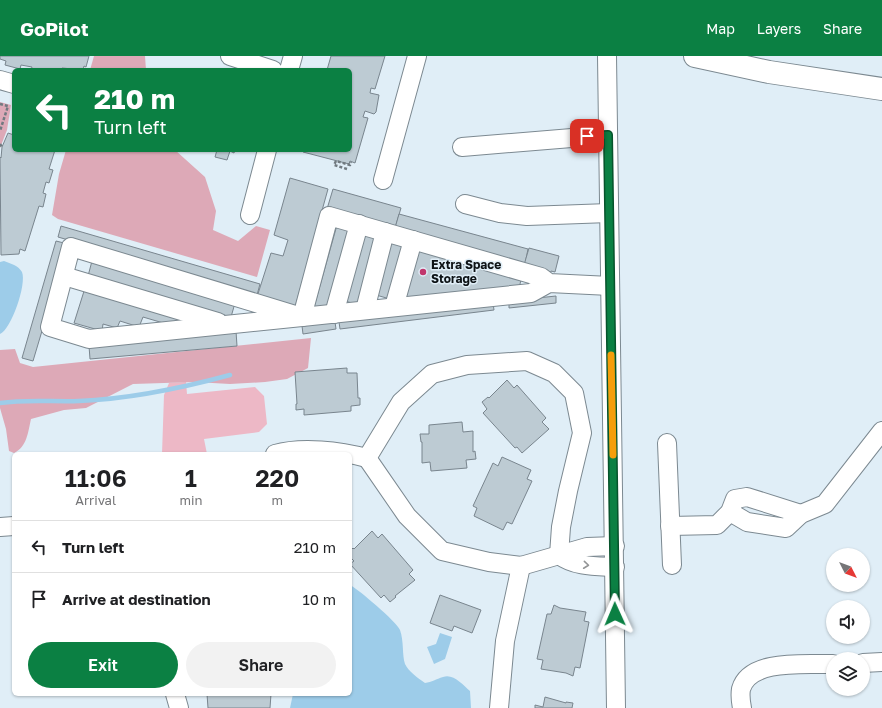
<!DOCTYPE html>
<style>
body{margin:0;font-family:"Golos Text",sans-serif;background:#f2f2f2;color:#202124;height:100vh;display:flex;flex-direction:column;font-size:15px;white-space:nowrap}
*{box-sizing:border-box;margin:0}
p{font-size:13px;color:#757577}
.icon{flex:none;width:22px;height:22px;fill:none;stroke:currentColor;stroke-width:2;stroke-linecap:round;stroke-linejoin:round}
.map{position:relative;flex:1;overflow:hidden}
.side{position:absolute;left:12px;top:396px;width:340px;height:244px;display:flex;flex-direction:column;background:#fff;border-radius:6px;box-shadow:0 1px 3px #0004}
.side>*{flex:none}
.guide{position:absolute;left:12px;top:12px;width:340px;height:84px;border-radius:6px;box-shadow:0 1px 3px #0004;background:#0b8043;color:#fff;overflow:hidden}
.needle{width:26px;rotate:132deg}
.tools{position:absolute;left:826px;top:492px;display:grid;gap:8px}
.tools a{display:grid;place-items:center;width:44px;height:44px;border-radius:50%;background:#fff;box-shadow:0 1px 3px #0004;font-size:20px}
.pin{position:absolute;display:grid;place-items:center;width:34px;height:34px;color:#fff;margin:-17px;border-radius:8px;box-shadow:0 2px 6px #0006}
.me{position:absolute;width:44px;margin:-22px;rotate:359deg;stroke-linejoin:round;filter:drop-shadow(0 0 3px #0008)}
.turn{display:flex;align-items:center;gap:14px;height:84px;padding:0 16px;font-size:18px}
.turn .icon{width:52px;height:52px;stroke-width:2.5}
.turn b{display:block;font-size:28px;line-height:34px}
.eta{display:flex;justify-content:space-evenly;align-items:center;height:68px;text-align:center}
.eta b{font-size:24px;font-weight:600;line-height:28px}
.action{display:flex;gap:8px;margin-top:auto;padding:8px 16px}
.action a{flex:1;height:46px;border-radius:24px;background:#0b8043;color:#fff;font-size:16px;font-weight:600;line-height:46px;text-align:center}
.action a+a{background:#f2f2f2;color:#202124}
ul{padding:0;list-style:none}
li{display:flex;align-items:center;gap:12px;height:52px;padding:0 16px;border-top:1px solid #e0e0e0}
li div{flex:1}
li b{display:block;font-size:15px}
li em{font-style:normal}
header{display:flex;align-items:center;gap:24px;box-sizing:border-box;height:56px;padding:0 20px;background:#0b8043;color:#fff}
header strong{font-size:19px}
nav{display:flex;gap:22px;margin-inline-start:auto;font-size:14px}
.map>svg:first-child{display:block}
.green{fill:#edb8c6}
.forest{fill:#dda9b7}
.water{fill:#9dcce9}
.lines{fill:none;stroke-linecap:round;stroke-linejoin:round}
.stream{stroke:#9dcce9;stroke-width:4.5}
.building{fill:#bdcbd3;stroke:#79858e}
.minor-casing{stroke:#7c8991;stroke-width:20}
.major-casing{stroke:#7c8991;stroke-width:24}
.path{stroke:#717a80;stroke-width:2.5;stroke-dasharray:3 2;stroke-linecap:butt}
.minor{stroke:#fff;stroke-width:18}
.major{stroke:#fff;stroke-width:22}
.oneway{stroke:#939596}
.route-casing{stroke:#07532c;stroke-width:10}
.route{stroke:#0b8043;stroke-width:7}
.slow{stroke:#f59e0b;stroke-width:7}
.poi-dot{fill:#c1366c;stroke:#e0eef7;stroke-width:1.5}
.labels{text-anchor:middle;stroke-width:3;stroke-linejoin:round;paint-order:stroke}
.poi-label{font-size:12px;font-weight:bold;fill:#0e1316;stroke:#e0eef7;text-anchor:start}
</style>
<header>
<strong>GoPilot</strong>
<nav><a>Map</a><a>Layers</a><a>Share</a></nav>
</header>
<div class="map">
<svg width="882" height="652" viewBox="0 0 882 652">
<rect width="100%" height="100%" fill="#e0eef7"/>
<polygon class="green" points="186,326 187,338 255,331 264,340 267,368 259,376 204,383 207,398 162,398 164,339 169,327"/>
<g class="forest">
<polygon points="94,0 145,0 146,14 90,14"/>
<polygon points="0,46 11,49 7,74 0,92"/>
<polygon points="66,94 175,94 205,121 216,155 213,174 238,185 256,170 270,174 257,221 58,163 52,159 59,118"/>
<path d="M 311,282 L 308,312 L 287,323 L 265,326 L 230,328 L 195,326 L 133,328 L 86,352 L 64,354 L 31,363 C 28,376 27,391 14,397 L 9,395 L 6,373 L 0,352 L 0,294 L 15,293 L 20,307 L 33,311 Z"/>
</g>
<g class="water">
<path d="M 4,205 C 11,208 18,209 22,216 C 27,228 11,274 0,278 L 0,206 Z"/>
<path d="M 350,529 C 358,533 397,566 400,574 C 404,585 402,599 405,608 C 408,615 418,622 425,627 C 432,626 436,623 443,621 C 453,617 463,629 470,635 L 471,652 L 290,652 L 293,638 L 350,638 Z"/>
<polygon points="440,577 452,581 445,603 434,608 427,591 436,588"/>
</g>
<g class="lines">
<path class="stream" d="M 0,347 C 27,343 53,346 79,345 C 129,343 182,332 230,319"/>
</g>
<g class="building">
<polygon points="0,0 89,0 86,11 84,10 83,14 62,12 61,14 31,14 32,11 21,9 20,13 5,9 6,5 0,3"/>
<polygon points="331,0 385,0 375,33 371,32 370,37 379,39 376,56 374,58 365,55 363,61 368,62 355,107 350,105 349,108 303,96 304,94 350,94 350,14 327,14"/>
<polygon points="8,77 14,79 14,94 55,94 49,113 53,114 49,127 46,126 43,137 46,138 43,151 39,150 25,195 20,193 19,198 1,199 0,101 1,102 2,91"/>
<polygon points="217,94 235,94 234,97 230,95 227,104 215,101"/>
<polygon points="290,122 328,133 294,255 256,244 271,197 283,200 288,184 274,179"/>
<polygon points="333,133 401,152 395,172 327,153"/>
<polygon points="399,158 528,193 525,208 395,172"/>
<polygon points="337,169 351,173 328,255 314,251"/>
<polygon points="61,170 260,228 257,239 58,181"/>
<polygon points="364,177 378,180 359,249 345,245"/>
<polygon points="391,184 405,188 390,243 376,239"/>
<polygon points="56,185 68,188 33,305 22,302"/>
<polygon points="419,192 522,220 519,232 404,246"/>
<polygon points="529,192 559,200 555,216 551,215 550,218 524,209"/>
<polygon points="92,205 235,247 231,261 88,220"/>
<polygon points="85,232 183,261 180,269 170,269 143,261 139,271 120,265 117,272 103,268 102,275 74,267"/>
<polygon points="556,240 556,247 509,252 509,245"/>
<polygon points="493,247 494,254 340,273 339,266"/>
<polygon points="335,266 336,273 303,278 302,270"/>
<polygon points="236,275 237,290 90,303 89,290"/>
<polygon points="347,312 347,317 357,317 358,342 360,342 360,349 351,350 351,355 304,359 304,353 296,354 296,348 297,348 295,316"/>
<polygon points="507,324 514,332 517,329 546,362 542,366 549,373 522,397 517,391 515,392 483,357 487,353 482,346 488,341 489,342"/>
<polygon points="462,366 463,376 473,375 473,396 475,395 476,403 466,404 467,412 431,415 430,406 422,407 422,386 421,386 420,378 429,378 429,369"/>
<polygon points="502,401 531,414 527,423 532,425 512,468 507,466 503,474 474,460 477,452 473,450 493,407 498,410"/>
<polygon points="372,475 378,482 382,478 413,514 409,518 415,524 395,540 396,541 390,546 384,539 381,542 350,508 354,505 350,501 350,495 353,492 354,493"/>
<polygon points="440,539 481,554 472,577 454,570 452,575 430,567"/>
<polygon points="554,549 560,552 586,556 584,565 589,566 580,612 575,611 573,620 566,617 541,613 543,604 537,603 547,558 551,558"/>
<polygon points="207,638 271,638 270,652 208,652"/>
<polygon points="545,641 566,647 566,646 573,647 572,652 535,652 535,649 543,651"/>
</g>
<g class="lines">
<defs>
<g id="minor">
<polyline points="230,0 273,14"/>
<polyline points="607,0 616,652"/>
<polyline points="289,14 293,0"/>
<polyline points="0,24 14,28"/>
<polyline points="462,91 608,79"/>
<polyline points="383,124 417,0"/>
<polyline points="465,148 500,157 527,160 609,157"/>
<polyline points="250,159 267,94"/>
<polygon points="71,191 302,261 89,283 50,271"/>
<polyline points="64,220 218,266"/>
<polyline points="549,227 531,237 302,261 329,160 541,221 549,227 610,230"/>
<polyline points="394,251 413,184"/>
<polyline points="365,254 385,176"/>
<polyline points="334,258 359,168"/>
<polyline points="667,387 672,509"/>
<path d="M 275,398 C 302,390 340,395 367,402 L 401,346 L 432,318 L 467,309 L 527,305 L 554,317 L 574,337 L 582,377 L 568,435 L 561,471 L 559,499"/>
<polyline points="367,402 407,460 442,495 489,506 521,510 587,491 615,490"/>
<polyline points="730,456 747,466 786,472 801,458 825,448 882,375"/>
<polyline points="670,470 717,469 730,456 735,443 747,441 801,458"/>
<polyline points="0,471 14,470"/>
<path d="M 559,499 C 575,511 596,510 615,511"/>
<polyline points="863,607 882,606"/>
<polyline points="175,638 179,652"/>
<polyline points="499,652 505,585 521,510"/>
<path d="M 742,652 C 741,647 740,639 741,633 C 750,602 807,609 833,608"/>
</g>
<polyline id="major" points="695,0 769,16 882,33"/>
</defs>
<use href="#minor" class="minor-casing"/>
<use href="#major" class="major-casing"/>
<g class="path">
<polyline points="0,48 8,50 0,75"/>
<polyline points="0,88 2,91"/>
<polyline points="347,113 334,109 336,105 350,109 351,106"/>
</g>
<use href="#minor" class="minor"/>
<use href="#major" class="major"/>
</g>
<defs><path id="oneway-chevron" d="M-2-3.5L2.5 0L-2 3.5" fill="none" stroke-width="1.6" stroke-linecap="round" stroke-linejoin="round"/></defs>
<use class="oneway" href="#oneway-chevron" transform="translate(586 509) rotate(6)"/>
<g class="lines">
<defs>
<polyline id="route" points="587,80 608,79 615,558"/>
</defs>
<use href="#route" class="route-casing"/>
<use href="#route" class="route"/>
<polyline class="slow" points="611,299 613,399"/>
</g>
<circle class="poi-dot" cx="423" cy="216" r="4"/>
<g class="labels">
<g class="poi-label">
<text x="431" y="213">Extra Space<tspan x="431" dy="14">Storage</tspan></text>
</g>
</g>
</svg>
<div class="tools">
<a><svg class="needle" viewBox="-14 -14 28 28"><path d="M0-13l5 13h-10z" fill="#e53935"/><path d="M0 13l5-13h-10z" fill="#757577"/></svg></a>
<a><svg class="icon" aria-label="sound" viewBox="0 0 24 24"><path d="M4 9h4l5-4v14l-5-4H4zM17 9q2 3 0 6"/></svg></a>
<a><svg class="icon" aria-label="layers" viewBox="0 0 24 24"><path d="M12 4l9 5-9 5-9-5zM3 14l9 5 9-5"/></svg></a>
</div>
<div class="pin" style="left:587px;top:80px;background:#d93025"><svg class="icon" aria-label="arrive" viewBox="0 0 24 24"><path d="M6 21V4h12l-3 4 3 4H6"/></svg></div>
<svg class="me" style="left:615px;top:558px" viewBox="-20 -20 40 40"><path d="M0-17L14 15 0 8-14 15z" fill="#0b8043" stroke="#fff" stroke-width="4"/></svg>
<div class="guide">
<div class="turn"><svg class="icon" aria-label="left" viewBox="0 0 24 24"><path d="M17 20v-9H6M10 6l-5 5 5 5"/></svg><div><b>210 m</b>Turn left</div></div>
</div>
<section class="side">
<div class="eta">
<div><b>11:06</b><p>Arrival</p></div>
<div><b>1</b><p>min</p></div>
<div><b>220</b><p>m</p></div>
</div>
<ul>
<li><svg class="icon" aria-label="left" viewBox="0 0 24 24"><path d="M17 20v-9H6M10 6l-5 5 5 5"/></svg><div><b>Turn left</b></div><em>210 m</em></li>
<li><svg class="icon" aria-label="arrive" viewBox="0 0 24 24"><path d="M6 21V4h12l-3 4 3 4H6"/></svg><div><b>Arrive at destination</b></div><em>10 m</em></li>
</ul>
<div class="action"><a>Exit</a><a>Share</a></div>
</section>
</div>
